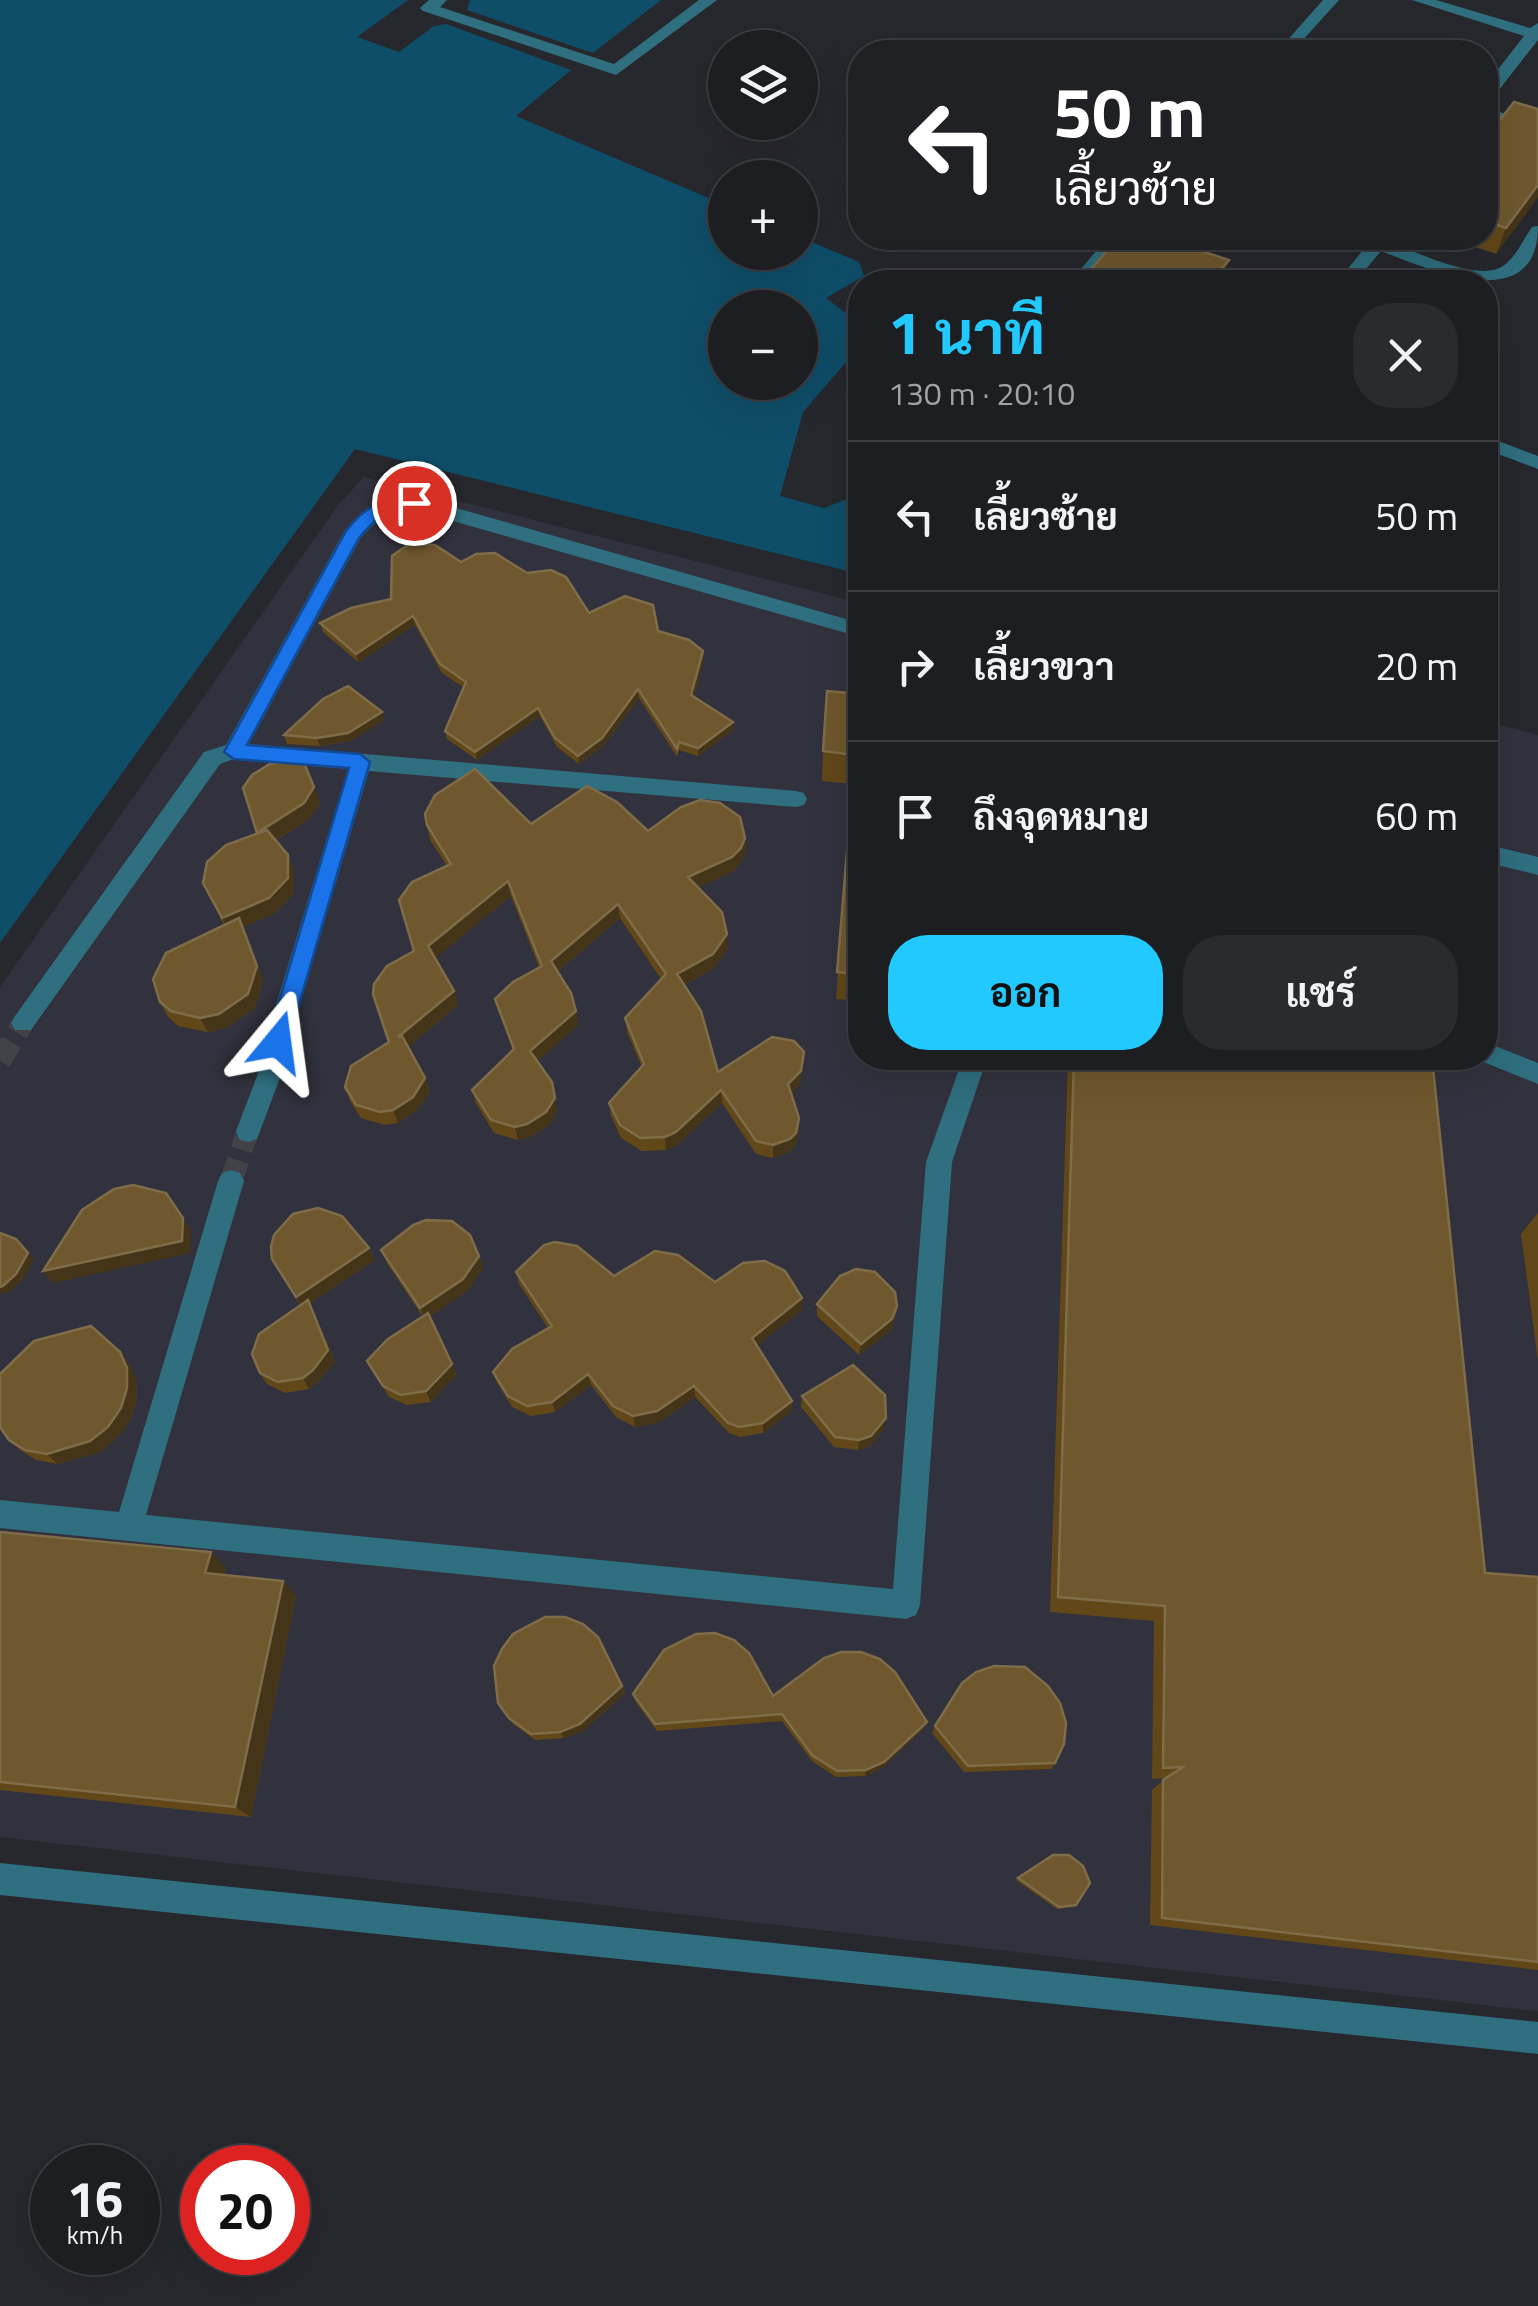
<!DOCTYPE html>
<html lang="th">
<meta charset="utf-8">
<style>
body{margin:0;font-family:"Titillium Web",Sarabun,sans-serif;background:#2a2b2f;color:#f1f3f6;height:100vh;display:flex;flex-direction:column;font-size:38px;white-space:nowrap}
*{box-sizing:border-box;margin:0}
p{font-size:32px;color:#a0a2a5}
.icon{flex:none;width:55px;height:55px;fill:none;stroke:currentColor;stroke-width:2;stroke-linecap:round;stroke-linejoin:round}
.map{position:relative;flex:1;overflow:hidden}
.panel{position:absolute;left:848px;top:270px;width:650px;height:800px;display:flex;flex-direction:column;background:#1d1e22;border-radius:40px;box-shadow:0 10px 40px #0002,0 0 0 2px #3b3c40}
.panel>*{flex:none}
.guide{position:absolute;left:848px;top:40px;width:650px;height:210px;border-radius:40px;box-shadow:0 10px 40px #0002,0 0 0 2px #3b3c40;background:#202124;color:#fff;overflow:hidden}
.fabs{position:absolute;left:708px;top:30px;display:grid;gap:20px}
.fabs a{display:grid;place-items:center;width:110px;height:110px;border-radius:50%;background:#1d1e22;box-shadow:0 10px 40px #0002,0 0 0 2px #3b3c40;font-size:50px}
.speed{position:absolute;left:30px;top:2145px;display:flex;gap:20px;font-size:50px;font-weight:700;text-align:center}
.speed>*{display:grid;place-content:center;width:130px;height:130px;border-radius:50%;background:#1d1e22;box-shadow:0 10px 40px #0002,0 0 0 2px #3b3c40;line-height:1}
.speed small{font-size:25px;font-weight:400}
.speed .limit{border:15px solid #d22;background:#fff;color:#111}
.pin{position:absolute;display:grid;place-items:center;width:85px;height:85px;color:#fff;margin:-42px;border:5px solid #fff;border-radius:50%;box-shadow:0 2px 10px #0007}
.me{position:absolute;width:110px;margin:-55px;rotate:16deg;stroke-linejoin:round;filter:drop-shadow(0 0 8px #0008)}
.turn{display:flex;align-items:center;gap:35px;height:210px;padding:0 40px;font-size:45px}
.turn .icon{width:130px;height:130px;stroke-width:2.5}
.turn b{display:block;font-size:70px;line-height:85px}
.round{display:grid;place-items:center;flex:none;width:105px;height:105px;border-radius:40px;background:#2a2b2f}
.summary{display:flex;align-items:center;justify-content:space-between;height:170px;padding:0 40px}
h1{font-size:60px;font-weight:700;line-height:75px;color:#22c9fe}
.primary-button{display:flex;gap:20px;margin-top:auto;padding:20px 40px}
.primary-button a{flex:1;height:115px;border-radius:40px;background:#22c9fe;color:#111;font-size:40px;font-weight:700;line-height:115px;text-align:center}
.primary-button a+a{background:#2a2b2f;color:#f1f3f6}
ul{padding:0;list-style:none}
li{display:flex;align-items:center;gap:30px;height:150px;padding:0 40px;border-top:2px solid #3b3c40}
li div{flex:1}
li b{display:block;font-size:38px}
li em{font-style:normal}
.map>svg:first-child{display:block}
.built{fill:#31323d}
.water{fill:#0f4e69;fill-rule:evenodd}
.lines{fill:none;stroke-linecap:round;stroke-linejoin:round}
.minor-tunnel{stroke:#424348;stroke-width:22;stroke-dasharray:22 11;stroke-linecap:butt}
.minor{fill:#2f6f7f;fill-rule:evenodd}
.wall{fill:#624819}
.shaded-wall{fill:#453518}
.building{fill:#6f582e;stroke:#7f6c49;stroke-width:2.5}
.route{fill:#1a73e8;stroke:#114b97;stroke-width:2.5}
</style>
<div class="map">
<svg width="1538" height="2306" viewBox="0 0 1538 2306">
<rect width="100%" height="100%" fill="#27282e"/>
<polygon class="built" points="364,477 860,603 860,1058 1485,1058 1485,721 1538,735 1538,2011 0,1837 0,987 339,504"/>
<g class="water">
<path d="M 0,0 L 408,0 L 357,37 L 399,52 L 434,26 L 446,24 L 571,70 L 516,116 L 725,205 L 725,252 L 800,252 L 800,237 L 859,262 L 864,276 L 826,298 L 860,324 L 860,346 L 803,412 L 780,496 L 824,508 L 860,494 L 860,574 L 355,449 L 0,943 ZM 725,308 L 800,308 L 800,382 L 725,382 Z"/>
<polygon points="470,0 661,0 593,53 467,10"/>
</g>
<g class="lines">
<g class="minor-tunnel">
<polyline points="0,1061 23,1023"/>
<polyline points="268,1078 277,1041"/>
<polyline points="231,1181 248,1131"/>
</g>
<g class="minor">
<polygon points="429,0 447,0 440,7 614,64 699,0 717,0 616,75 423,11 420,8"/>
<polygon points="1323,0 1339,0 1292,52 1277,52"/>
<polygon points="1412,0 1436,0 1530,28 1538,23 1538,40 1491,100 1485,102 1485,86 1524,36"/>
<polygon points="1485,107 1538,125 1538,135 1485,117"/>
<path d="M 1538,226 C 1538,318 1428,269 1381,251 L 1355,282 L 1337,282 L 1373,238 L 1390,238 L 1388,241 C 1413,251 1479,283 1503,266 C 1516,257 1523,240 1532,227 Z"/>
<polygon points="1107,238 1125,238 1087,282 1070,282"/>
<polygon points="1194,261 1247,278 1250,282 1225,282 1188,270 1188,262"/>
<polygon points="1485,436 1538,456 1538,469 1485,449"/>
<path d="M 414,496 L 860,623 L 860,637 L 414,510 C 390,512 375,520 360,539 L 249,744 L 796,791 L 804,793 L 807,799 L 804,805 L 796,807 L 369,771 L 289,1041 L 286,1048 L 268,1048 L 265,1041 L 348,769 L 234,759 L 220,764 L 31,1030 L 15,1030 L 11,1023 L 15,1016 L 204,752 L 226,745 L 345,530 L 372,506 Z"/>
<polygon points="1485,844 1538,857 1538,875 1485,862"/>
<polygon points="1485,1042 1538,1063 1538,1084 1476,1059 1485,1058"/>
<polygon points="963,1058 987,1058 952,1162 920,1605 916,1615 906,1619 0,1528 0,1500 119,1512 218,1181 222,1173 231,1170 240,1173 244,1181 146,1515 893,1589 926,1162"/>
<polygon points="268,1068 277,1071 280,1078 257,1139 248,1142 239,1139 236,1131 259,1071"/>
<polygon points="0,1863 1538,2022 1538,2054 0,1895"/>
</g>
</g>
<g class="wall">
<polygon points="1485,139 1538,197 1496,254 1449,238 1485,238"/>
<polygon points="461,562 589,613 658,631 703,651 704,659 694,697 733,730 698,756 679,750 677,757 639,698 603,746 579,764 557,747 540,716 477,760 447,739 445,731 463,687 442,673 415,625 358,662 323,632 320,623 391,599"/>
<polygon points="860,694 860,1001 836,999 853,784 822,781 823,751"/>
<polygon points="384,720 350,741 320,746 287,744 284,735"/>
<polygon points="320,803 309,819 275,841 288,855 294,871 294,893 275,913 243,927 263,980 255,1008 226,1028 208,1032 178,1026 168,1017 160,1002 224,925 203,883 257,834"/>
<polygon points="531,824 745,838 746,852 741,862 732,872 698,887 728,948 714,968 684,985 718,1072 804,1052 800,1084 791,1093 799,1131 795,1146 789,1152 773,1158 756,1154 722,1103 677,1145 666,1150 642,1151 621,1138 611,1116 609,1103 642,1067 627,1032 625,1018 661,979 620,918 558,971 576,1011 578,1025 537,1061 557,1111 549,1125 530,1137 518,1140 494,1133 476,1103 472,1090 513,1051 495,999 539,967 511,896 435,958 454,991 458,1005 408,1047 425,1078 430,1091 417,1110 398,1123 385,1125 361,1118 350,1101 345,1087 389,1042 414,951 447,866 430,840 427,825"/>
<polygon points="1068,1058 1432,1058 1485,1573 1538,1577 1538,1970 1150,1925 1152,1790 1166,1778 1152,1779 1154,1621 1050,1612"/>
<polygon points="1538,1213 1538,1361 1521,1234"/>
<polygon points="369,1248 375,1260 310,1303 335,1362 319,1381 309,1389 285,1393 267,1384 260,1373 300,1305 272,1259"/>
<polygon points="381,1250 479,1256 483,1268 467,1291 430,1316 456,1375 431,1402 407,1405 389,1397 367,1361 423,1317 387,1263"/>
<polygon points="516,1272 715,1282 802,1310 756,1346 792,1401 791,1412 763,1433 740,1437 729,1433 695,1397 659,1422 635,1427 616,1417 591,1385 555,1412 531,1416 512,1407 497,1383 493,1372 548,1328 519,1284"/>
<polygon points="817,1304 897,1306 895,1318 890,1331 859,1355 817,1316"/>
<polygon points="120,1352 129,1364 136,1379 137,1399 131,1419 118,1437 100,1452 57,1464 36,1460 20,1450 9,1440"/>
<polygon points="802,1396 884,1428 870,1446 858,1450 834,1447 801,1407"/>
<polygon points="0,1532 226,1568 224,1575 296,1596 251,1817 0,1790"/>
<polygon points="622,1686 625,1693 583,1731 564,1738 535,1740 513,1724 498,1703"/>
<polygon points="633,1694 773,1696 927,1722 924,1728 882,1768 865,1776 836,1777 812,1761 782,1721 657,1731 635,1701"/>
<polygon points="935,1726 1055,1763 1051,1769 964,1772 932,1733"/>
<polygon points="1018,1878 1076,1905 1073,1907 1057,1909 1016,1880"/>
</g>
<g class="shaded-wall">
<polygon points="1538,185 1538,197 1496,254 1506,228"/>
<polygon points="1229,260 1223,282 1211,282"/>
<polygon points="413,616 415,625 358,662 356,654"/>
<polygon points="703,651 704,659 692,704 691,695"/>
<polygon points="638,689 639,698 603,746 579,764 578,756"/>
<polygon points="538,708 540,716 477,760 475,752"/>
<polygon points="382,712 384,720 350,741 320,746 317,738"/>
<polygon points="733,722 733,730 698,756 698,748"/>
<polygon points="314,787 320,803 309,819 263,848 257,833"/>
<polygon points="745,838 746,852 741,862 732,872 689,892 688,877"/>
<polygon points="288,855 294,871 294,893 275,913 243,927 263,980 255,1008 226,1028 208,1032 200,1018 229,933 222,918"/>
<polygon points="508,881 511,896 432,961 428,946"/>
<polygon points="618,904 620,918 553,975 551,961"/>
<polygon points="727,934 728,948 714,968 678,988 677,974"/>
<polygon points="454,991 458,1005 403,1051 398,1037"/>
<polygon points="576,1011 578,1025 533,1065 530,1051"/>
<polygon points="804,1052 800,1084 788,1097 788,1084"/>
<polygon points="425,1078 430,1091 417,1110 398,1123 393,1110"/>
<polygon points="552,1082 557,1111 549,1125 530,1137 518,1140 515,1127"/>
<polygon points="721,1090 722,1103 677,1145 666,1150 665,1137"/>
<polygon points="799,1118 799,1131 795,1146 789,1152 773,1158 773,1145"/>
<polygon points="183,1218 191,1230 190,1253 53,1283 43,1271"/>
<polygon points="369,1248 375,1260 310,1303 335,1362 319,1381 309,1389 303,1378 302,1308 296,1297"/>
<polygon points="28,1253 34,1259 22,1280 9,1292 0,1294 0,1287"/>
<polygon points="479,1256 483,1268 467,1291 425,1320 420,1308"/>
<polygon points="802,1298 802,1310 752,1350 752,1338"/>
<polygon points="897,1306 895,1318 890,1331 859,1355 861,1344"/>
<polygon points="120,1352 129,1364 136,1379 137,1399 131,1419 118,1437 100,1452 57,1464 47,1454"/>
<polygon points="452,1364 456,1375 431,1402 426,1391"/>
<polygon points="588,1374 591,1385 555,1412 552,1402"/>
<polygon points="694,1386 695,1397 659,1422 635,1427 633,1416"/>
<polygon points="792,1401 791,1412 763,1433 763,1423"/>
<polygon points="886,1418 884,1428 870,1446 858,1450 859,1440"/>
<polygon points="211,1552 226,1568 221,1589 205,1573"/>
<polygon points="283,1581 296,1596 251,1817 235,1807"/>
<polygon points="622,1686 625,1693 583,1731 564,1738 560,1732"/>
<polygon points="927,1722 924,1728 882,1768 865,1776 866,1770"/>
</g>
<g class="building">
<polygon points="1514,102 1538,109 1538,185 1506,228 1485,221 1485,139"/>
<polygon points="1118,238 1162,238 1229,260 1211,282 1080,282"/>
<polygon points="1485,442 1491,444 1485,453"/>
<polygon points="409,544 435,545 461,562 476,554 495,553 527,573 551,570 566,577 589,613 625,596 653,605 658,631 689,640 703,651 691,695 733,722 698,748 679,742 677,749 638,689 602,738 578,756 555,738 538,708 475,752 445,731 466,682 440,664 413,616 356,654 320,623 351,608 391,599 392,556"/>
<polygon points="348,686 382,712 348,733 317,738 284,735 323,699"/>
<polygon points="827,691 860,694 860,974 837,972 855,755 823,751"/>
<polygon points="302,758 314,787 304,803 257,833 243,788 252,775 270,764"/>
<polygon points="475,769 531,824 587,786 617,802 648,831 681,807 700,800 720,803 740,817 745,838 741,848 732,857 688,877 722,912 727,934 713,954 677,974 701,1011 718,1072 772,1037 794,1041 804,1052 801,1071 788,1084 799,1118 796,1133 790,1139 773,1145 756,1141 721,1090 676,1132 665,1137 640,1138 620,1125 609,1103 644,1064 625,1018 666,974 618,904 551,961 571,993 576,1011 530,1051 552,1082 555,1098 546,1112 527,1124 515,1127 491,1120 472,1090 514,1049 495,999 513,982 542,966 508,881 428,946 454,991 398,1037 402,1036 425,1078 413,1097 393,1110 380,1112 356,1105 345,1087 351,1066 389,1042 373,994 374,984 387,966 414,951 399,900 412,882 451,864 427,825 425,814 435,795"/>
<polygon points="267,830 288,855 288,878 269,898 222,918 203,883 207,862 226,845"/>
<polygon points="239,918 257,966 248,994 219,1014 200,1018 171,1011 160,1002 153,979 166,953"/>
<polygon points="1074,1058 1432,1058 1485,1573 1538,1577 1538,1962 1162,1918 1163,1780 1183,1767 1163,1768 1165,1606 1058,1597"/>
<polygon points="133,1185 166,1193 183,1218 182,1241 43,1271 82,1210 114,1189"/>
<polygon points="318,1208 342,1216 369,1248 296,1297 272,1259 271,1247 274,1235 293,1214"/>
<polygon points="426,1220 452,1221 470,1235 479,1256 463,1279 420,1308 381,1250 413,1225"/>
<polygon points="0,1233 16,1239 28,1253 16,1274 3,1286 0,1287"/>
<polygon points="555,1242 577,1246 614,1276 655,1251 678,1255 715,1282 743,1263 765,1261 785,1271 802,1298 752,1338 792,1401 763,1423 739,1427 728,1423 694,1386 657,1411 633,1416 613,1406 588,1374 552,1402 527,1406 508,1396 493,1372 512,1349 552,1326 516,1272 544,1245"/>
<polygon points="856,1269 875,1272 895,1292 897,1306 892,1319 861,1344 817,1304 840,1276"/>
<polygon points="308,1300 328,1350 313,1370 303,1378 278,1382 260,1373 252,1354 259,1334"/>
<polygon points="428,1313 452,1364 426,1391 401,1395 383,1386 367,1361 388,1339"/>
<polygon points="91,1326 120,1352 127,1368 127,1388 121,1408 108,1427 90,1441 47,1454 25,1450 9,1440 0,1427 0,1374 34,1341"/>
<polygon points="853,1365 885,1395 886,1418 871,1436 859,1440 835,1437 802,1396"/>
<polygon points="0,1532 211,1552 205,1573 283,1581 235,1807 0,1782"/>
<polygon points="545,1617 565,1617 583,1624 598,1637 622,1686 580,1724 560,1732 531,1734 509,1718 498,1703 494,1666 502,1649 513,1634"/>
<polygon points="715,1633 734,1640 749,1653 773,1696 824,1658 841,1652 861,1652 880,1659 895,1672 927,1722 884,1762 866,1770 837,1771 812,1755 782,1714 655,1724 633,1694 664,1650 696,1634"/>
<polygon points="994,1666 1025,1667 1048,1686 1060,1703 1066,1723 1064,1744 1055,1763 968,1766 935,1726 962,1683 976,1672"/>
<polygon points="1053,1855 1069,1855 1083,1866 1090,1883 1076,1905 1059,1907 1018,1878"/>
</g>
<path class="route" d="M 414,497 L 421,499 L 421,507 C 388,514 382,510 359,538 L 247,745 L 360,754 L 370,762 L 288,1042 L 278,1051 L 267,1042 L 349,768 L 234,759 L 224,752 L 346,531 C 366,505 382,499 414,497 Z"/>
</svg>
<div class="fabs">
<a><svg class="icon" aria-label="layers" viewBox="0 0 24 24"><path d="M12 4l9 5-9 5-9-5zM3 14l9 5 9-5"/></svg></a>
<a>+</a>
<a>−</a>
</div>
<div class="speed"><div>16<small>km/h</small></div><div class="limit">20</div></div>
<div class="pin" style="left:414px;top:503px;background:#d93025"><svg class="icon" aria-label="arrive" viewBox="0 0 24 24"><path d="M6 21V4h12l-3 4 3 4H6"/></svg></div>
<svg class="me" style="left:278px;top:1042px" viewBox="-20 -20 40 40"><path d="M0-17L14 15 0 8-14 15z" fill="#1a73e8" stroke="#fff" stroke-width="4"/></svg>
<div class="guide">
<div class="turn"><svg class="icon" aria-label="left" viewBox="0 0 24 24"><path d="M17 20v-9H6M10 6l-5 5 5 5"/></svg><div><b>50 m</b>เลี้ยวซ้าย</div></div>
</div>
<section class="panel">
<div class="summary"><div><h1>1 นาที</h1><p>130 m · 20:10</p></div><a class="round"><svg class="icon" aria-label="close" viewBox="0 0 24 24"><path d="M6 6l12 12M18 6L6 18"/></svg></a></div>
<ul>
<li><svg class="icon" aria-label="left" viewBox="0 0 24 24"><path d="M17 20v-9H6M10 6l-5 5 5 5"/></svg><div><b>เลี้ยวซ้าย</b></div><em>50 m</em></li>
<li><svg class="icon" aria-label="right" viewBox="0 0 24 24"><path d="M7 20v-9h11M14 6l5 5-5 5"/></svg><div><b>เลี้ยวขวา</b></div><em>20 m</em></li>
<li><svg class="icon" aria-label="arrive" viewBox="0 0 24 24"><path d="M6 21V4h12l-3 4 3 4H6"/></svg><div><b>ถึงจุดหมาย</b></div><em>60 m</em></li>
</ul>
<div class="primary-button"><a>ออก</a><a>แชร์</a></div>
</section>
</div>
